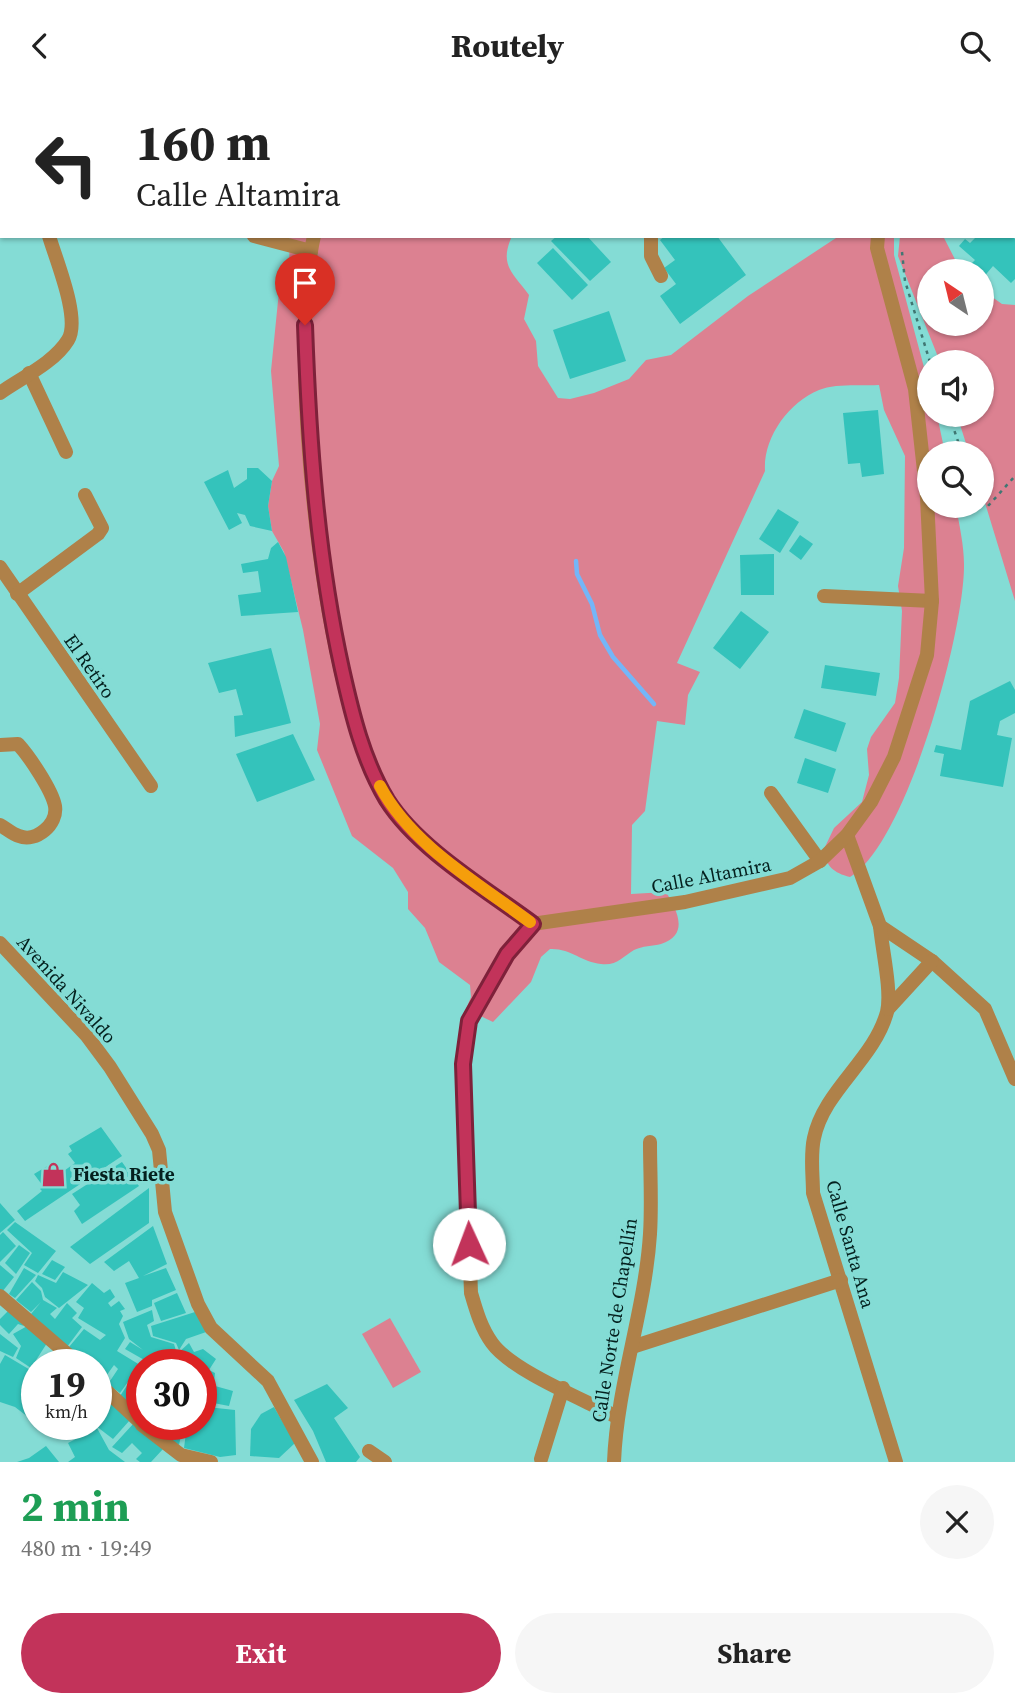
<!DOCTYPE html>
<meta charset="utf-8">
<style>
body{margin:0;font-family:"Source Serif 4",serif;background:#f6f6f6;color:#222;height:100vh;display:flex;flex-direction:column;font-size:26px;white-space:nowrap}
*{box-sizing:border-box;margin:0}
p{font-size:23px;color:#767676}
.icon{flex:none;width:38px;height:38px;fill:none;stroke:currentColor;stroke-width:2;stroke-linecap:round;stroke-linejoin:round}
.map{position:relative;height:1371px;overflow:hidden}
.sheet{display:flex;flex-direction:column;background:#fff;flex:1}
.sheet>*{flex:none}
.guide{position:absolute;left:0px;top:0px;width:1015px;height:147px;box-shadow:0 2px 5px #0004;background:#fff;color:#222;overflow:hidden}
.needle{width:46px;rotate:325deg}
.tools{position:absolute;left:917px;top:168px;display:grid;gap:14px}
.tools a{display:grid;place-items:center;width:77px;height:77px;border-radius:50%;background:#fff;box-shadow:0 2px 5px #0004;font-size:35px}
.speed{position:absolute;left:21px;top:1258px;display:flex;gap:14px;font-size:35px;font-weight:700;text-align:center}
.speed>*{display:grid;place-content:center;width:91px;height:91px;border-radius:50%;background:#fff;box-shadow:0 2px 5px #0004;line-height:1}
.speed small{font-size:18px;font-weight:400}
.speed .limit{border:10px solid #d22;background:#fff;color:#111}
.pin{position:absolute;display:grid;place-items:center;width:60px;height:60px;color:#fff;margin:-72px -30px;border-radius:50% 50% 50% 0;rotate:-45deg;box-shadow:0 0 7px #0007}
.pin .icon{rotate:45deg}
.me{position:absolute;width:77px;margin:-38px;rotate:358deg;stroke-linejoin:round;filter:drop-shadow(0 0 5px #0008)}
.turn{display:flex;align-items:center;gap:24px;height:147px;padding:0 21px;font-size:32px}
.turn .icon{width:91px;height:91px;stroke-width:2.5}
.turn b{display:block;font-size:49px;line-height:60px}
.round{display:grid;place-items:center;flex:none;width:74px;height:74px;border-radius:37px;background:#f6f6f6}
.head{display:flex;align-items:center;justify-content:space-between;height:119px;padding:0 21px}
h1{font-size:42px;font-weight:700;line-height:52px;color:#1e9e55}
.primary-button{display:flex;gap:14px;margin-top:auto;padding:14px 21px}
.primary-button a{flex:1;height:80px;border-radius:42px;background:#c2335a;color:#fff;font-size:28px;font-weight:700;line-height:80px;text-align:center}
.primary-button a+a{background:#f6f6f6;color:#222}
header{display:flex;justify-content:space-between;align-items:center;height:91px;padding:0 21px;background:#fff;font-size:32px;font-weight:700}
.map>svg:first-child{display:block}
.green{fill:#dc8191}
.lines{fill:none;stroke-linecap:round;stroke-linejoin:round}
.stream{stroke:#74b6f8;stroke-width:4.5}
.building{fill:#34c3bb}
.path{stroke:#407773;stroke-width:2.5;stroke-dasharray:3.5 5;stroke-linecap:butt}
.minor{stroke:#af8149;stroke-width:14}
.route-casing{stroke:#7e213a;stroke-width:18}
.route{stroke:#c2335a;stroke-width:12}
.slow{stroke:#f59e0b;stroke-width:12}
.labels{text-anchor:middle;stroke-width:7;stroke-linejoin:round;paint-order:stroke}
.street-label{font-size:19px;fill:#04201e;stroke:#84dcd5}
.poi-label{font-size:19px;font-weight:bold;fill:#04201e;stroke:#84dcd5;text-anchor:start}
</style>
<header><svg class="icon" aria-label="back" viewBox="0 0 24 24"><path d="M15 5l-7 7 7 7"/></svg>Routely<svg class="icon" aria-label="search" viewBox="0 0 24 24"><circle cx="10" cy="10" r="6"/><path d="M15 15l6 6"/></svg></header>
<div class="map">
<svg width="1015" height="1371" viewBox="0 0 1015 1371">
<rect width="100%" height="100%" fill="#84dcd5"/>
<g class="green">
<path d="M 245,145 L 512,145 C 499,174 512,181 529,204 L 524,228 L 536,250 L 538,275 L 558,307 L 570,308 L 594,302 L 629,288 L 646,269 L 671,264 L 748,205 L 839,145 L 894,145 L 894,164 L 929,295 L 929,324 L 937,324 L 945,362 L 929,362 L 929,415 L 956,415 C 959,433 964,454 964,473 C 965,539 907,752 850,786 C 834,782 825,775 824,758 L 834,737 L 862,711 L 869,684 L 867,658 L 871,646 L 895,612 L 899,587 L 902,520 L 898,495 L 904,457 L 905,365 L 884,319 L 879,294 C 861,295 835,292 819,299 C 788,312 763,347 765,380 L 677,572 L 700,581 L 688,604 L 685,634 L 657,630 L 645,720 L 632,734 L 631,803 L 666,801 C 677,819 690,844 661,853 C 653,855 642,855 634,859 C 622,866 617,875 601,873 C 582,871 570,857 550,858 L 541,866 L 531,891 L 493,931 L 466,918 L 471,906 L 470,894 L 439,871 L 425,837 L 408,818 L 408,801 L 393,777 L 352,745 L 317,659 L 320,633 L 303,539 L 284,461 L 272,440 L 268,415 L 272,390 L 279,375 L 271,280 L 279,200 L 288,198 L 290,147 L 249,149 Z"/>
<polygon points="900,145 943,145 961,180 929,180 929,233 982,233 982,199 1002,213 1015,214 1015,510 982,402 982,362 969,362 957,324 982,324 982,271 940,271 898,165"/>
<polygon points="390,1227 421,1281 393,1297 362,1243"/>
</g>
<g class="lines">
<polyline class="stream" points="576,470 577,483 592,513 600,544 613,566 654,613"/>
</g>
<g class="building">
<polygon points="557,145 587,145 611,171 590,190 551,150"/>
<polygon points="665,145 717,145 746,184 680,233 660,205 676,193 664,177 675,169 660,149"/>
<polygon points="977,145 1012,145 1015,148 1015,188 1011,192 993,175 982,188 982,180 964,180 975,169 959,155 965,148 970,152"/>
<polygon points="553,157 588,194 572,209 537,172"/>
<polygon points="609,220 626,270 570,288 553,239"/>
<polygon points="878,319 884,383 862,386 860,372 848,373 843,322"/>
<polygon points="247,377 258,377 272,390 268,415 272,440 250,435 245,424 237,422 242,432 229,439 204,391 228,379 234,397 247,388"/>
<polygon points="778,418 799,431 780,462 759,448"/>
<polygon points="800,444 813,453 801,469 789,460"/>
<polygon points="278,451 286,466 298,521 241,525 238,504 261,501 258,480 243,482 241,473 268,468 271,457"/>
<polygon points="774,463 774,504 741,504 740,464"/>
<polygon points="741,520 769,541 740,578 713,557"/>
<polygon points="271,557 291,632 235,646 234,625 243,624 236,598 219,602 208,572"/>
<polygon points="825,574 880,582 876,605 821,597"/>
<polygon points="1010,590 1015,599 1015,622 1000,630 997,644 1012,647 1003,696 940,685 944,663 934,661 936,654 961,659 970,610"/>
<polygon points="804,618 846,632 836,661 794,647"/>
<polygon points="293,643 315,689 257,711 236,663"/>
<polygon points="805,667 836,678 828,702 797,692"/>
<polygon points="101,1036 122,1065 25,1130 17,1120 42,1100 40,1098 43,1095 34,1083 54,1071 61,1082 75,1072 68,1063 72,1060 69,1055"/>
<polygon points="122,1071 139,1095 82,1133 74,1120 80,1114 72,1103"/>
<polygon points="149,1097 149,1132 90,1173 70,1156"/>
<polygon points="0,1112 15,1129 0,1142"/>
<polygon points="15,1131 56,1160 38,1182 24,1174 32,1162 7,1139"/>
<polygon points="153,1135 167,1173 143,1185 166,1177 176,1199 152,1209 152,1215 137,1221 125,1192 139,1187 129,1170 114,1180 104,1171"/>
<polygon points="3,1141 16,1155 0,1171 0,1144"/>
<polygon points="19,1154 30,1162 16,1183 5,1172"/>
<polygon points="52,1169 65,1176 55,1189 42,1183"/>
<polygon points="0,1174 14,1186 2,1201 0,1199"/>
<polygon points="24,1177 36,1184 15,1207 9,1203"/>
<polygon points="63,1181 88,1194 59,1217 45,1206 42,1197 35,1190 38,1184 56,1192"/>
<polygon points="32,1191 41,1200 43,1209 57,1217 50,1223 55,1228 67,1212 77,1222 72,1227 82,1236 67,1256 31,1223 41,1211 31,1221 16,1209"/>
<polygon points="92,1192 104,1202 110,1198 115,1206 108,1212 111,1216 119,1210 125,1218 120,1220 123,1225 119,1233 125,1247 117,1260 140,1274 120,1302 108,1293 118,1278 114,1274 104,1288 96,1281 96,1274 88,1274 69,1256 84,1238 100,1249 106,1244 78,1227 84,1217 76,1211"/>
<polygon points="177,1202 186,1222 161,1230 154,1212"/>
<polygon points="10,1218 24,1235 18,1233 9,1243 0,1234 0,1228"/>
<polygon points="152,1219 154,1230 147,1234 151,1246 174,1253 177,1263 189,1252 194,1261 203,1258 216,1268 209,1279 215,1282 214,1291 201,1303 201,1274 153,1274 125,1258 130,1251 143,1259 129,1248 123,1231"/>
<polygon points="195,1221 209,1240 186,1248 179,1259 176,1252 153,1245 151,1235"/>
<polygon points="29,1234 49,1249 31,1277 16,1267 21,1255 13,1243"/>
<polygon points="0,1243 18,1257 13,1266 0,1260"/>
<polygon points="5,1264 32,1280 37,1274 37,1333 15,1316 0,1311 0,1273"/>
<polygon points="130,1290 140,1295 133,1310 142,1296 142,1323 120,1305"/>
<polygon points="208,1293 233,1300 229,1315 203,1310"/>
<polygon points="327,1293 348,1317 334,1327 360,1366 356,1371 326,1371 313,1340 294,1309"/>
<polygon points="96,1300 130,1329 113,1348 96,1335"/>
<polygon points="207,1316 235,1319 236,1364 220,1366 184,1357 187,1334 201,1334 201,1320 207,1321"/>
<polygon points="274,1316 295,1352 279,1367 250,1365 251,1338 261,1323"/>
<polygon points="134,1332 163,1358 151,1371 140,1371 136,1368 142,1362 132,1352 122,1362 112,1356"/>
<polygon points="153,1334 183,1334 179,1354 164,1345"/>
<polygon points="97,1337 109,1359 125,1371 68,1371 75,1366 68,1352"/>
<polygon points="46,1355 59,1371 17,1371 29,1367"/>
</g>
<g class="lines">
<g class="path">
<polyline points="902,161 905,190 930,271"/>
<polyline points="949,324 962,362"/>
<polyline points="982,407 989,414 1015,385"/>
</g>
<g class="minor">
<polyline points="6,0 7,2"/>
<polyline points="901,0 902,2"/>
<polyline points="365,2 366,0"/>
<polyline points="519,2 519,0"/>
<polyline points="707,2 707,0"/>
<polyline points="1013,104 1015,106"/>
<polyline points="254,145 311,160"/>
<path d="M 314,145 C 287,260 322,613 388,710 C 423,761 483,796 532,833"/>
<polyline points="651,145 651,165 661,185"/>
<polyline points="29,282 66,361"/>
<path d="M 0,302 C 21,287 54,272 68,249 C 81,228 56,169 49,145"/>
<polyline points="0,476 151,695"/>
<polyline points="17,503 98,443 102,437 85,404"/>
<polyline points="824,505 932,510"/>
<path d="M 0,654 L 18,653 C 29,665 52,699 55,715 C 58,733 36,752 19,745 C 12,743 6,737 0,734"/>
<polyline points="771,702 820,770"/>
<polyline points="847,744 880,835 932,870 985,918 1015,988"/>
<path d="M 880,835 C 882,858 892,900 887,921 C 874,969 824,999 814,1047 C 810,1065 813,1084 813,1102 L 896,1371"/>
<polyline points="0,852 87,945 110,976 152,1043 159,1059 165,1121 198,1213 211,1237 268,1290 312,1371"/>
<polyline points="888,918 932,870"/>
<polyline points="0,1205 80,1274"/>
<polyline points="632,1256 841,1189"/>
<polyline points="96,1290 142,1333"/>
<path d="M 617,1326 C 585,1309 512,1280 492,1252 C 481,1237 476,1219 471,1202 L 463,973 L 469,930 L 507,863 L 532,833 L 685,811 L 790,787 L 820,770 L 847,744 L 871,711 L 894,666 L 927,564 L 932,510 L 927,407 L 915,298 L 877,157 L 878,145"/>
<polyline points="142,1334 181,1364 211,1371"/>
<polyline points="369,1360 385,1371"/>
<polyline points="541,1368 563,1297"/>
<path d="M 614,1371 C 617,1294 645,1220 650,1143 C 652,1112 650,1081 650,1051"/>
</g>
</g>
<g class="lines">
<defs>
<path id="route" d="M 305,234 C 309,350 317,465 342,578 C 352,623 363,669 387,709 C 418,758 486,798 533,833 L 507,863 L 469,930 L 463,973 L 469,1153"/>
</defs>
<use href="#route" class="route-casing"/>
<use href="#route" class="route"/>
<path class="slow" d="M 380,695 C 411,754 478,792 530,831"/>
</g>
<defs>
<symbol id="shop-bare" viewBox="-9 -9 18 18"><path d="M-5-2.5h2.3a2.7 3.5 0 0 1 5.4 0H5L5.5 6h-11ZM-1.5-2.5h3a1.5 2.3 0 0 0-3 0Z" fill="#c2335a" stroke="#84dcd5" stroke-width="2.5" paint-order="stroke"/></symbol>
</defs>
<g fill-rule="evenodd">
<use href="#shop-bare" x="36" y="1066" width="35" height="35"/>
</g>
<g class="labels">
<g class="street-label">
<text transform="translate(90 575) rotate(55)" y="7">El Retiro</text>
<text transform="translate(711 784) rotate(-11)" y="7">Calle Altamira</text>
<text transform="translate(67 898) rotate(48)" y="7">Avenida Nivaldo</text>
<text transform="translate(851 1153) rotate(74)" y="7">Calle Santa Ana</text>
<text transform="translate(614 1229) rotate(-81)" y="7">Calle Norte de Chapellín</text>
</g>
<g class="poi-label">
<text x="73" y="1090">Fiesta Riete</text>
</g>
</g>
</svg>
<div class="tools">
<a><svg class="needle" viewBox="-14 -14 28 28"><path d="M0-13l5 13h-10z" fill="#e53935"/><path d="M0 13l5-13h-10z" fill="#767676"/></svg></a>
<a><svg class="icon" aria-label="sound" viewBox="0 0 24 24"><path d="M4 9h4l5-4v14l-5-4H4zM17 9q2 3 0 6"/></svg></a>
<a><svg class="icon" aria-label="search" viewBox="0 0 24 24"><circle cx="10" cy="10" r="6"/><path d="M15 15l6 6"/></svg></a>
</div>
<div class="speed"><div>19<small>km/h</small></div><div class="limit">30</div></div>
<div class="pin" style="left:305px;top:234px;background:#d93025"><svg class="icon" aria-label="arrive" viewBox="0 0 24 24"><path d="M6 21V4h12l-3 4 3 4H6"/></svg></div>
<svg class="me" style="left:469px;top:1153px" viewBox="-20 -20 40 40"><circle r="19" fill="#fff"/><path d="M0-13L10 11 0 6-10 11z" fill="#c2335a"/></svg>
<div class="guide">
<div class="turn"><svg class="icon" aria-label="left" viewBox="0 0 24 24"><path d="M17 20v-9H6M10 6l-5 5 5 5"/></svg><div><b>160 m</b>Calle Altamira</div></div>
</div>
</div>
<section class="sheet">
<div class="head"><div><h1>2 min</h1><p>480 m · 19:49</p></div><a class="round"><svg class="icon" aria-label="close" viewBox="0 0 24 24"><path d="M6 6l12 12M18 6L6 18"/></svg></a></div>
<div class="primary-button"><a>Exit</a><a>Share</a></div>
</section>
